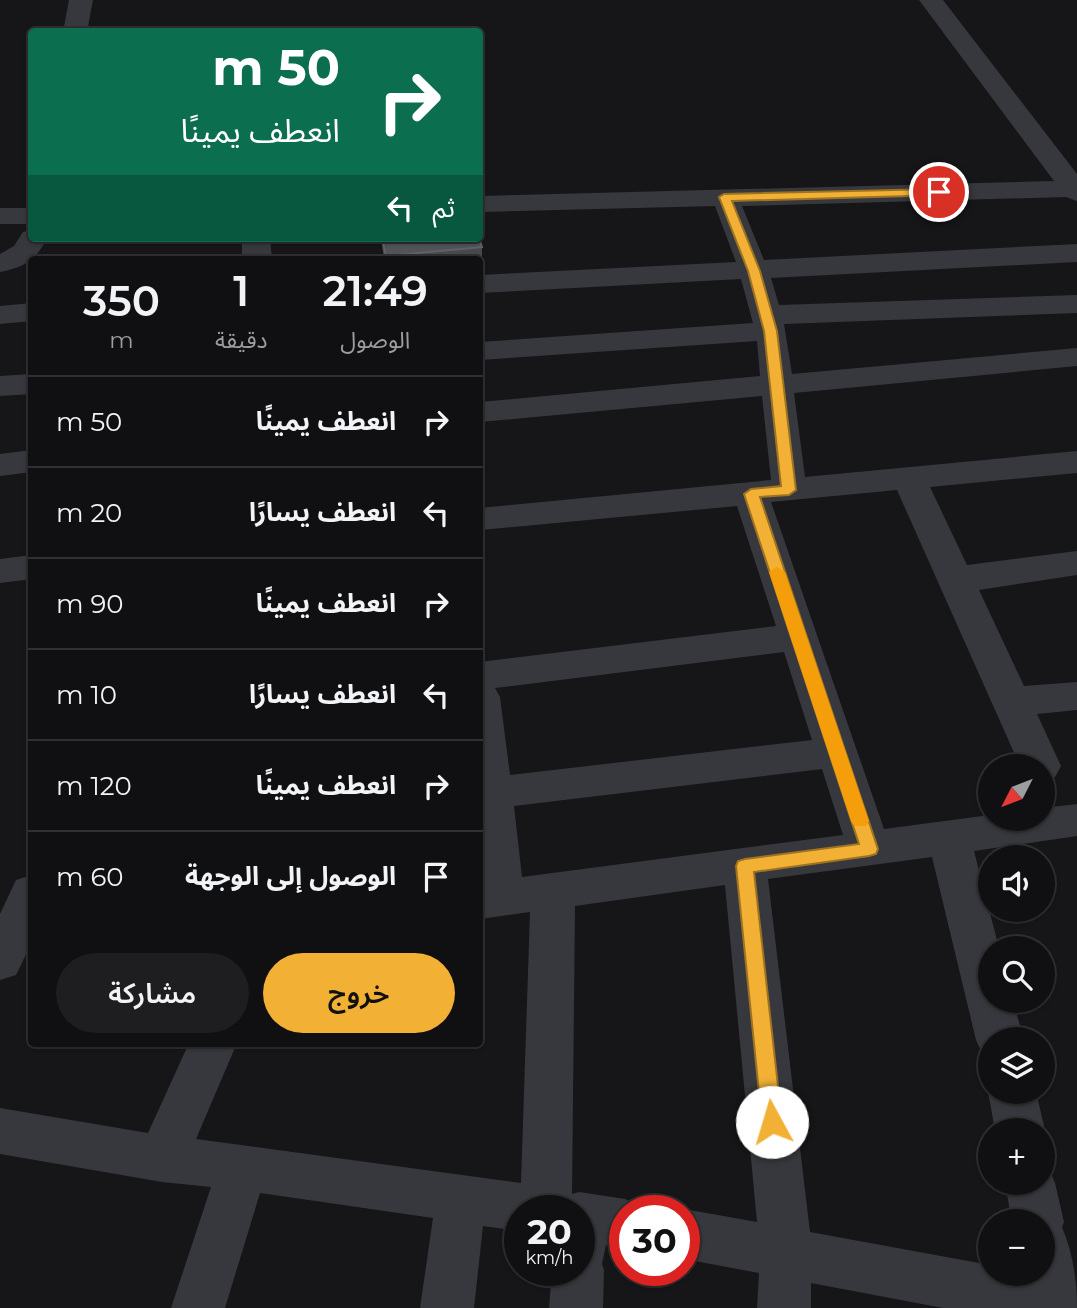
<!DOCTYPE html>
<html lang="ar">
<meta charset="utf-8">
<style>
body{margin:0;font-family:Montserrat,"Noto Sans Arabic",sans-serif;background:#1e1e20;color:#f1f3f6;direction:rtl;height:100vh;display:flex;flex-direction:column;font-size:26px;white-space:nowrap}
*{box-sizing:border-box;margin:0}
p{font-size:23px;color:#9c9d9f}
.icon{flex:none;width:38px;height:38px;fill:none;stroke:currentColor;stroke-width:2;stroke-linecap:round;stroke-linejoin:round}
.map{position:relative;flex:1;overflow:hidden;direction:ltr}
.side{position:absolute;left:28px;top:256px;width:455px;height:791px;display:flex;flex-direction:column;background:#101012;border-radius:7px;box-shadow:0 2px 5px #0004,0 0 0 2px #303032;direction:rtl}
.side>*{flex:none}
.top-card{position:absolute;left:28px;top:28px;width:455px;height:214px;border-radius:7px;box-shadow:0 2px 5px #0004,0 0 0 2px #303032;direction:rtl;background:#0b6e4f;color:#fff;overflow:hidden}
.needle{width:46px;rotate:228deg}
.fabs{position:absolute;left:978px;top:754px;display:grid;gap:14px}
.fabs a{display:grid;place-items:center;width:77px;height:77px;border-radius:50%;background:#101012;box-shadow:0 2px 5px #0004,0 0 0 2px #303032;font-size:35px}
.speed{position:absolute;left:504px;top:1195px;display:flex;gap:14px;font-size:35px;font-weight:700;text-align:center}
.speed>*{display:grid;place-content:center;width:91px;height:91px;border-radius:50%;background:#101012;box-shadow:0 2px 5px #0004,0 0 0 2px #303032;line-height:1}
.speed small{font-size:18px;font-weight:400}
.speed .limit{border:10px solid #d22;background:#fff;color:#111}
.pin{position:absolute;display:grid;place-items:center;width:60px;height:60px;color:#fff;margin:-30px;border:4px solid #fff;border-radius:50%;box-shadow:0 2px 7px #0007}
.me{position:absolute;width:77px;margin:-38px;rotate:354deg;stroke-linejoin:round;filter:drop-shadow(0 0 5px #0008)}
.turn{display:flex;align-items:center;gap:24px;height:147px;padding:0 28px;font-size:32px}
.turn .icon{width:91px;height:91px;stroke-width:2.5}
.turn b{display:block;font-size:49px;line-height:60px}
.then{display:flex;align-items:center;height:66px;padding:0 28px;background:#0003;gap:14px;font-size:26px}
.eta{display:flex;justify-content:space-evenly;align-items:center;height:119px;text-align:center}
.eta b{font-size:42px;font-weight:600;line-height:49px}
.button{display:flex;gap:14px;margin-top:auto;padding:14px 28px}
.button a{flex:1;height:80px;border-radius:42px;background:#f2b134;color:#111;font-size:28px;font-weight:600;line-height:80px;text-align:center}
.button a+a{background:#1e1e20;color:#f1f3f6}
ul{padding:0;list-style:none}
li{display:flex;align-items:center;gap:21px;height:91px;padding:0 28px;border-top:2px solid #303032}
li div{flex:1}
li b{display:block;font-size:26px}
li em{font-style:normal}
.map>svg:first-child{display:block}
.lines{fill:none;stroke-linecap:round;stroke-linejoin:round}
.minor{fill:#37383d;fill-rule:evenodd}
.wall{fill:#47494d}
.building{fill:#525359;stroke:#5f6168;stroke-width:2}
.route{fill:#f2b134;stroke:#9d7322;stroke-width:2}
.slow{fill:#f59e0b}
</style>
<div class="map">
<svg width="1077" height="1308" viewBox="0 0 1077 1308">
<rect width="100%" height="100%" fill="#161618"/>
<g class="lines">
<g class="minor">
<polygon points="69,0 93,0 87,32 63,32"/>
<path d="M 919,0 L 943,0 L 1077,174 L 1077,201 L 1066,197 L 742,206 L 764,260 L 1077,244 L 1077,262 L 771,278 L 779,305 L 1077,295 L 1077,313 L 784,324 L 792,374 L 1077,348 L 1077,366 L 794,393 L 805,477 L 1077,451 L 1077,473 L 930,487 L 967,565 L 1077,551 L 1077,575 L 979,590 L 1024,686 L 1077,682 L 1077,710 L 1037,714 L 1061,766 L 1055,777 L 1043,781 L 1043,766 L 1020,766 L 897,490 L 771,502 L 884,829 L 990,815 L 990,819 L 1043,819 L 1043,808 L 1077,804 L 1077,836 L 974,851 L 999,948 L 990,948 L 990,1001 L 1013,1001 L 1024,1040 L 990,1040 L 990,1057 L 983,1055 L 976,1040 L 932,857 L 768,879 L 810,1232 L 990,1265 L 990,1274 L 1043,1274 L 1043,1222 L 1012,1222 L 1005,1183 L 1043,1183 L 1043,1164 L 1048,1166 L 1055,1183 L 1064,1222 L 1062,1227 C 1073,1254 1077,1280 1077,1308 L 943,1308 L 811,1283 L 811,1308 L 757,1308 L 759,1273 L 684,1259 L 684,1211 L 679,1211 L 684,1209 L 757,1222 L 725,885 L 575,906 L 572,1194 L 579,1192 L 625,1199 L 643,1207 L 645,1211 L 625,1211 L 625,1249 L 606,1245 L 602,1264 L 604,1270 L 603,1308 L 549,1308 L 552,1270 L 579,1270 L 579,1211 L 520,1211 L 520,1231 L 483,1226 L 474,1308 L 420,1308 L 433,1218 L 260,1193 L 225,1308 L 171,1308 L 211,1187 L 162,1182 L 0,1154 L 0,1108 L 148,1133 L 189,1043 L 237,1043 L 196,1139 L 521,1183 L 530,912 L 480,919 L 480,662 L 776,626 L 737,506 L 480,530 L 480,508 L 771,480 L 762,396 L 480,422 L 480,402 L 760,376 L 757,341 L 480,360 L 480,342 L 753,323 L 741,279 L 480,293 L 480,275 L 736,262 L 715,206 L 480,212 L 480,196 L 1054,181 ZM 784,652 L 812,740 L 510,775 L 500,697 L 495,688 ZM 822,769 L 843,835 L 522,877 L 514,806 Z"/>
<rect x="0" y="208" width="32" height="16"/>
<path d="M 32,230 L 32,238 L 47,238 C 36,260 25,267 0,272 L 0,254 L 14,246 L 23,232 Z"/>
<polygon points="242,238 270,238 272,259 242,259"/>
<polygon points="32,303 32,321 0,324 0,306"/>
<polygon points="32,374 32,394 0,396 0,376"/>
<polygon points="32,450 32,472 0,476 0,454"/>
<polygon points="32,555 32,579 0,583 0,559"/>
<polygon points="32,875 32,942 16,975 0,980 0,914 16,880"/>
<polygon points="990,1086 990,1092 1036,1092 1045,1130 1043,1134 1043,1130 995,1130 988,1092"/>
</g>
</g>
<polygon class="wall" points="381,238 479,238 482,247 482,263 480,263 480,259 384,259"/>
<polygon class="building" points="382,238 479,238 482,247 386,256"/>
<polygon class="route" points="939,189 943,190 943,195 732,201 760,271 777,331 796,490 789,495 760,497 878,849 876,854 869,856 754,872 782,1122 779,1129 772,1131 765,1129 762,1122 736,866 738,861 745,859 859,844 744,494 751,489 781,486 764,331 748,271 719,197 724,194"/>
<polygon class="slow" points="777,567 785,572 869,821 866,826 854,826 851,821 769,572"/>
</svg>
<div class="fabs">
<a><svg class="needle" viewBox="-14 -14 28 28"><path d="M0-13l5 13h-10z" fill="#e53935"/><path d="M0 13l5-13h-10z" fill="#9c9d9f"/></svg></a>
<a><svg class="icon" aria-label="sound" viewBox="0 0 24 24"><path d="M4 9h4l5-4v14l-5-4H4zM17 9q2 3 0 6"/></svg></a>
<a><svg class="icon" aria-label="search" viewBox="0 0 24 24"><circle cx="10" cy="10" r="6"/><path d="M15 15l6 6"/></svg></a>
<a><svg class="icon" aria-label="layers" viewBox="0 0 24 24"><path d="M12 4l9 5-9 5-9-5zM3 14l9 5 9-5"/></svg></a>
<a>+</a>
<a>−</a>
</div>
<div class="speed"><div>20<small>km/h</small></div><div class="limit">30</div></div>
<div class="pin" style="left:939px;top:192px;background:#d93025"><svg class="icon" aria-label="arrive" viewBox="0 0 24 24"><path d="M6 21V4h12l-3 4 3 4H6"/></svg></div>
<svg class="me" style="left:772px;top:1122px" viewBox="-20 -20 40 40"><circle r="19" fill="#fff"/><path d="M0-13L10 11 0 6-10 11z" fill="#f2b134"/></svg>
<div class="top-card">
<div class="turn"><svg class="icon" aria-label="right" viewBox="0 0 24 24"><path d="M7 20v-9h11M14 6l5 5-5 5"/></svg><div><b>50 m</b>انعطف يمينًا</div></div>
<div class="then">ثم<svg class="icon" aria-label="left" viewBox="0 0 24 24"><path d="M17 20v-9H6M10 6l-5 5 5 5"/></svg></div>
</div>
<section class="side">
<div class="eta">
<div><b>21:49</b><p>الوصول</p></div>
<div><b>1</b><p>دقيقة</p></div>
<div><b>350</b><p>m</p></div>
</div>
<ul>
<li><svg class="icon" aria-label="right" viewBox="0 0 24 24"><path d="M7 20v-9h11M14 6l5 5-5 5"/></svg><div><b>انعطف يمينًا</b></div><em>50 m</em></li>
<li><svg class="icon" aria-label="left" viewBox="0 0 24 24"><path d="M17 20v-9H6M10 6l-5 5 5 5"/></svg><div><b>انعطف يسارًا</b></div><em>20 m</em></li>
<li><svg class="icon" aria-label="right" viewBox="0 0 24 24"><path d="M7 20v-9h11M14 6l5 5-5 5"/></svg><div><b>انعطف يمينًا</b></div><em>90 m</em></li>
<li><svg class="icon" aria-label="left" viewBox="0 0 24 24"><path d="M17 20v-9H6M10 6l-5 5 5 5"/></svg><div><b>انعطف يسارًا</b></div><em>10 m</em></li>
<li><svg class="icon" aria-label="right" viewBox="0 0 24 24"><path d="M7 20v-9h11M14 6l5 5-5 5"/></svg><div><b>انعطف يمينًا</b></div><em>120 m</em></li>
<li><svg class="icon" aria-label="arrive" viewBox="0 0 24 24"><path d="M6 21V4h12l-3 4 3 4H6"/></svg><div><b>الوصول إلى الوجهة</b></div><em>60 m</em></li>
</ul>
<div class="button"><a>خروج</a><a>مشاركة</a></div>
</section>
</div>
